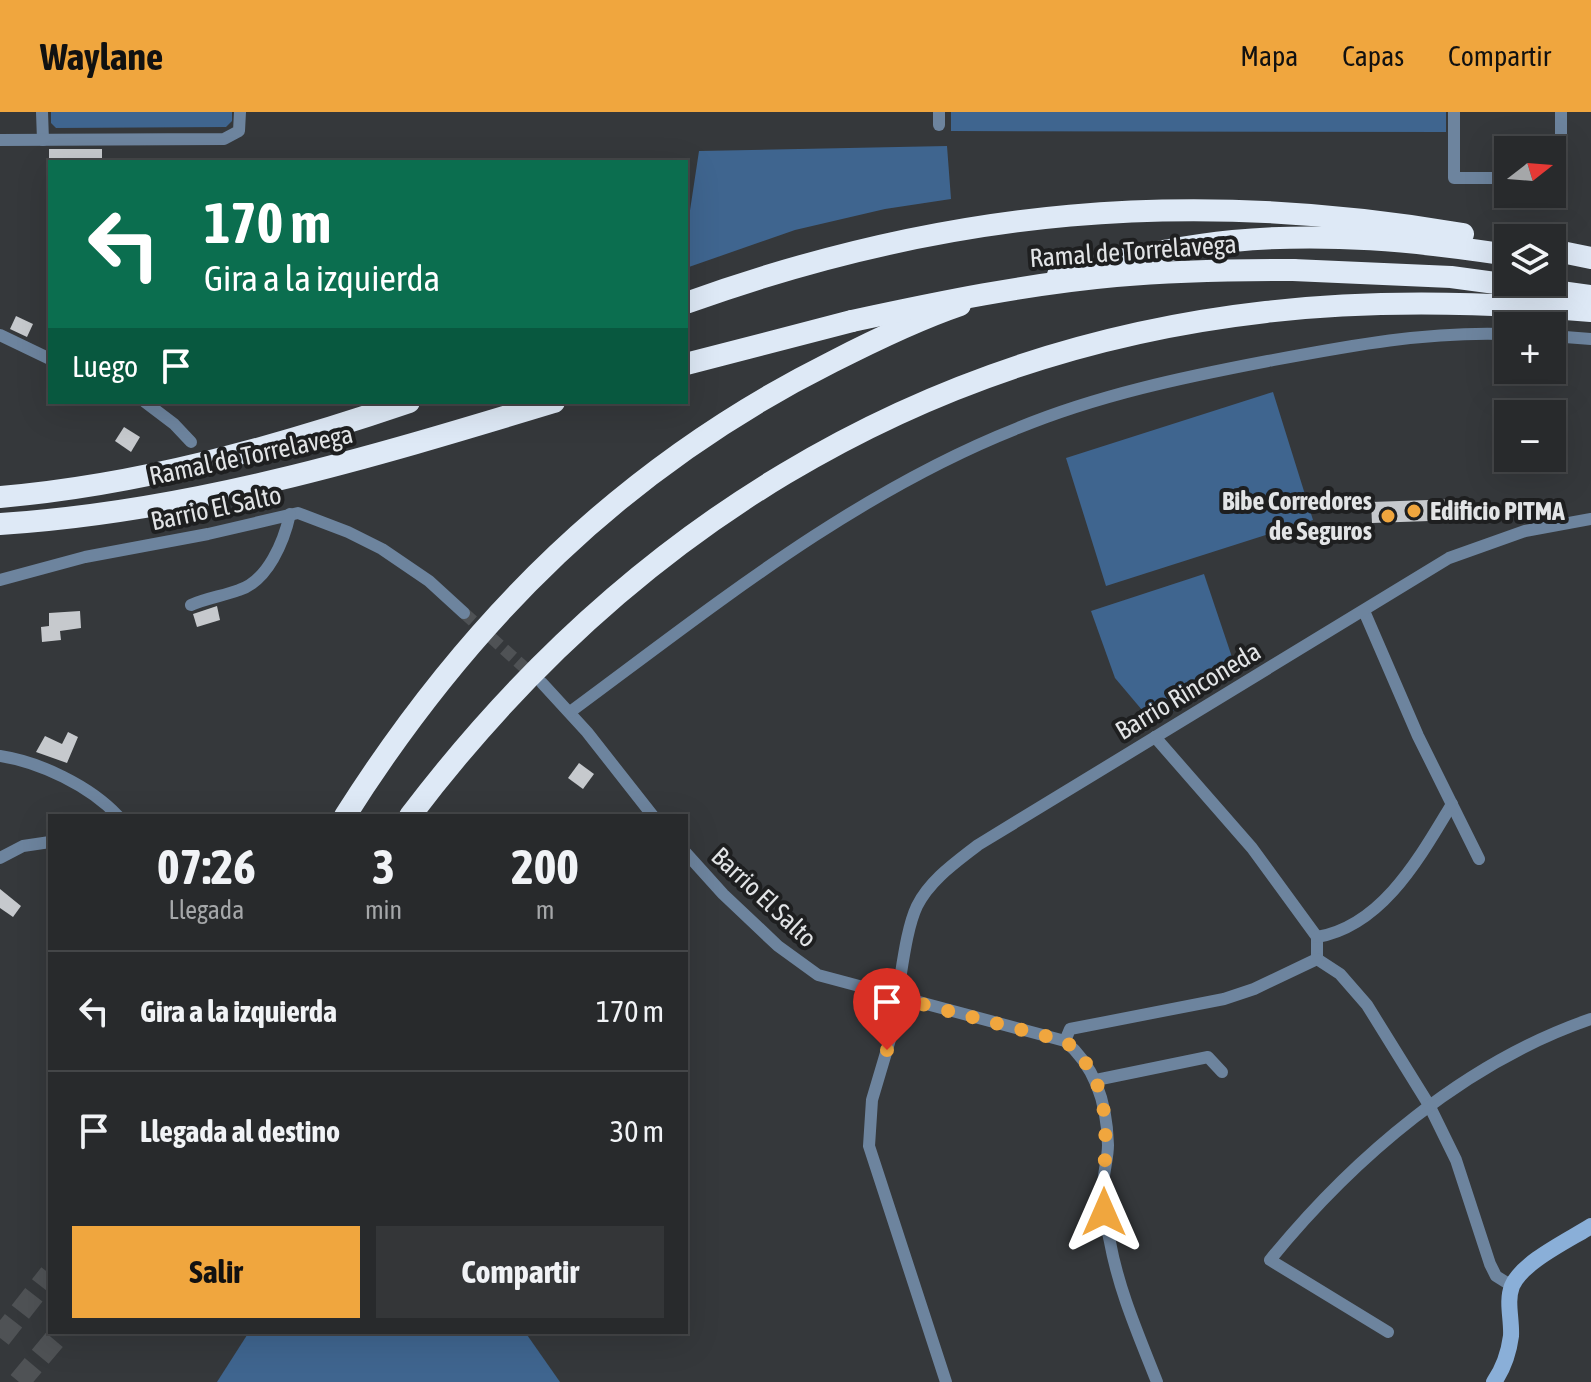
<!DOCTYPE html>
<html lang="es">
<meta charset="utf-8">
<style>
body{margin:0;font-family:"Asap Condensed",sans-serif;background:#343638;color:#f1f3f6;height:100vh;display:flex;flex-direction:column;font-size:30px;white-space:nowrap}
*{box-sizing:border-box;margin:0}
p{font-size:26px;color:#a5a7a9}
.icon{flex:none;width:44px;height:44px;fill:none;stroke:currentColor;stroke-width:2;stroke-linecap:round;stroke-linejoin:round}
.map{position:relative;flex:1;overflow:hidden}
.side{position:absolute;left:48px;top:702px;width:640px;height:520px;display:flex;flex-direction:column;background:#282a2c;border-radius:0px;box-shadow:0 8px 32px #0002,0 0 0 2px #444648}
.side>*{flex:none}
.banner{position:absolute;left:48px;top:48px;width:640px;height:244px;border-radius:0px;box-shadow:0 8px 32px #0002,0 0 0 2px #444648;background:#0b6e4f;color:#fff;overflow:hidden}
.needle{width:52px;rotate:73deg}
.fabs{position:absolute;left:1494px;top:24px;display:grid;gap:16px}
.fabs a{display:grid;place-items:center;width:72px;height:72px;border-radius:0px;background:#282a2c;box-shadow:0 8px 32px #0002,0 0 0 2px #444648;font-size:40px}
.pin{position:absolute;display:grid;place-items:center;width:68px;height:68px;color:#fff;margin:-82px -34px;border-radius:50% 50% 50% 0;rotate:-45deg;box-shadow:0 0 8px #0007}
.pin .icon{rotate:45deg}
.me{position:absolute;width:88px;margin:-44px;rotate:0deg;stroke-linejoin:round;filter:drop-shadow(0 0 6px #0008)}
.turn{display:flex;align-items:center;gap:28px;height:168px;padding:0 24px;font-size:36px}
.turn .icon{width:104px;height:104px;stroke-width:2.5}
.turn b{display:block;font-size:56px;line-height:68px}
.then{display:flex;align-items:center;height:76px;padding:0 24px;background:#0003;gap:16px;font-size:30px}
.eta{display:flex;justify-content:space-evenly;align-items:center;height:136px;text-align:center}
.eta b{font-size:48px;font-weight:700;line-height:56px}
.button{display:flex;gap:16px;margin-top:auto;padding:16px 24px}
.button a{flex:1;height:92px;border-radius:0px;background:#f0a63e;color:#111;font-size:32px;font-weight:700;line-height:92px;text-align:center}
.button a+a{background:#343638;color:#f1f3f6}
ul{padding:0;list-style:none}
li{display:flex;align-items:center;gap:24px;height:120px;padding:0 24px;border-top:2px solid #444648}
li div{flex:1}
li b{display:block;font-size:30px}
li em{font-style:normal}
header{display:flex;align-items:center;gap:48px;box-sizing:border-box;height:112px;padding:0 40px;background:#f0a63e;color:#111}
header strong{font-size:38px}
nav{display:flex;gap:44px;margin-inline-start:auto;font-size:28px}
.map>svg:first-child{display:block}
.green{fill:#3f658f}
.building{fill:#c6c9cd}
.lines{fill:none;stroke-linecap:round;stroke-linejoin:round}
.street-tunnel{stroke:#4f5255;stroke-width:12;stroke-dasharray:12 6;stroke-linecap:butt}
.highway-tunnel{stroke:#4f5255;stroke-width:22;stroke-dasharray:22 11;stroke-linecap:butt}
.street{stroke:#6d849e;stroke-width:12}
.secondary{stroke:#8aafd8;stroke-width:16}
.highway{stroke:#dee9f6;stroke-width:22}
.highway-bridge{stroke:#dee9f6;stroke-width:22}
.route{stroke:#f0a63e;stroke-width:14;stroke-dasharray:0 25.2}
.poi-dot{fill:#f0a63e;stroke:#1e1f20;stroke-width:3}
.labels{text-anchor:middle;stroke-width:8;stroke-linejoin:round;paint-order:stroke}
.street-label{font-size:26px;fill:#e2e4e6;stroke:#1e1f20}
.poi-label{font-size:26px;font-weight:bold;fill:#e2e4e6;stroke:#1e1f20;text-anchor:end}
</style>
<header>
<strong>Waylane</strong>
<nav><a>Mapa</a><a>Capas</a><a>Compartir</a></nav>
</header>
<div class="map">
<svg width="1591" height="1270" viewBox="0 0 1591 1270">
<rect width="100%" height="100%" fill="#35383b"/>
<g class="green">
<polygon points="51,0 232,0 232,9 226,15 56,16 51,11"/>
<polygon points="951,0 1446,0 1446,20 951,19"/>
<polygon points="947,34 951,87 885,97 795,118 686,156 686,106 689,105 699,39"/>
<polygon points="1273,280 1313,408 1106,474 1066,346"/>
<polygon points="1204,462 1237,560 1153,611 1115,566 1091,499"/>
<polygon points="249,1220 525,1220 560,1270 217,1270"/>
</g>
<g class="building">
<polygon points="49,37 102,37 102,48 49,49"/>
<polygon points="16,204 33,212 27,225 10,217"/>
<polygon points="124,315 140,325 131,340 115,329"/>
<polygon points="1457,387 1458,408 1372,411 1371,390"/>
<polygon points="217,494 220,508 197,515 193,502"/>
<polygon points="80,499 81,516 60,519 61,528 42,530 41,515 49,514 49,501"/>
<polygon points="68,620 78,625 67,651 36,640 45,624 62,632"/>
<polygon points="579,651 594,662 583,677 568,666"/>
<polygon points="0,777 21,794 13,805 0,796"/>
</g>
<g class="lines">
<polyline class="street-tunnel" points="464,501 536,566"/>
<g class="highway-tunnel">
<polyline points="0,1226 50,1162"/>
<polyline points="19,1270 61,1220"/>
</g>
<g class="street">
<polyline points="42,0 43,28"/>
<polyline points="1454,0 1454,66 1508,66"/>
<polyline points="939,13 939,0"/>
<polyline points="0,28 224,27 239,19 240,0"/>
<polyline points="1552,66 1561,66 1561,0"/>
<polyline points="0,223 50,247"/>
<polyline points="1552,224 1591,227"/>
<polyline points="145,290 174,312 191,330"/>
<polyline points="0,468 85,445 208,422 298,401 348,420 382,437 429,469 464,501"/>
<path d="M 191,493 C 207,486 223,484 239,478 C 268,469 284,429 290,402"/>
<polyline points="1364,499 1418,624 1479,747"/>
<polyline points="542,571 587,620 653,704"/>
<path d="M 570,600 C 711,496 853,381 1018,316 C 1098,283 1184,265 1268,249 C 1348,234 1426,219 1508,222"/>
<polyline points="1155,625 1252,736 1317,825 1317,847"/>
<path d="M 0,644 C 40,650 90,674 118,704"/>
<path d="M 686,741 L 723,782 L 778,834 L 818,863 L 1065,929 C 1096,955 1107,992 1108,1033 C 1108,1047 1103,1061 1103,1076 C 1102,1094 1106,1113 1110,1130 C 1119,1179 1139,1224 1157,1270"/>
<polyline points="0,746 23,734 50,730"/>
<path d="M 1317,825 C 1383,814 1421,743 1452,692"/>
<polyline points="1317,847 1340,862 1367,893 1429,993 1456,1048 1490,1152 1496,1164 1512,1174"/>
<path d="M 897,885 C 902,859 906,817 917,794 C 930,768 955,751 978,733 L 1449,446 L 1525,419 L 1591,407"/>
<polyline points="902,887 872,988 869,1034 946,1270"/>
<polyline points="1065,929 1070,917 1224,887 1254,877 1317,847"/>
<polyline points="1096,968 1208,945 1222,960"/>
<path d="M 1388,1220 L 1270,1148 C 1353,1046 1465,950 1591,907"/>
</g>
<path class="secondary" d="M 1494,1270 C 1503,1257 1509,1239 1511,1224 C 1512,1207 1506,1190 1512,1174 C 1522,1150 1569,1128 1591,1114"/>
<g class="highway">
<polyline points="1552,138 1591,146"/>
<polyline points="1293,158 1451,165 1591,184"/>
<path d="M 1058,163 C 1115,148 1174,135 1233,129 C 1325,120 1417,129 1508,143"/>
<path d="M 686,191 C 947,97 1190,75 1463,122"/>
<polyline points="686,252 852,209"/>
<path d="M 0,385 C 139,373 277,335 409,290"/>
<path d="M 0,412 C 191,400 372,345 554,290"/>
<path d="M 345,704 C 469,508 624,354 832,250 C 873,229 916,208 960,193"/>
<path d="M 410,704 C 623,423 912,240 1266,200 C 1374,187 1483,190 1591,199"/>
</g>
<path class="highway-bridge" d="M 852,209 C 940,190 1027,172 1116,164 C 1175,159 1234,158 1293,158"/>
</g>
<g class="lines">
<path class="route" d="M 887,938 L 902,887 L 1065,929 C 1122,976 1101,1037 1104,1100"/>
</g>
<g class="poi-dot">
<circle cx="1414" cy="399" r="8"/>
<circle cx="1388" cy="404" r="8"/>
</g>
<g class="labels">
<g class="street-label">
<text transform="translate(1133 139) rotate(-4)" y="9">Ramal de Torrelavega</text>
<text transform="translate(251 343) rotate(-12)" y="9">Ramal de Torrelavega</text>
<text transform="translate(216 396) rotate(-12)" y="9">Barrio El Salto</text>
<text transform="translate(1188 579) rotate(-31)" y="9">Barrio Rinconeda</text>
<text transform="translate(764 785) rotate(43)" y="9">Barrio El Salto</text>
</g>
<g class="poi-label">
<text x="1372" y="398">Bibe Corredores<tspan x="1372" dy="30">de Seguros</tspan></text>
<text x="1430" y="408" text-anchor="start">Edificio PITMA</text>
</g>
</g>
</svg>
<div class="fabs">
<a><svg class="needle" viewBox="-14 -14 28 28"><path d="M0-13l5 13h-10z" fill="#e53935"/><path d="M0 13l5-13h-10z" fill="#a5a7a9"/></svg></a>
<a><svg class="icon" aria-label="layers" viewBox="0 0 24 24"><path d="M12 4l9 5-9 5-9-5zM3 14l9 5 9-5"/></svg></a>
<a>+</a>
<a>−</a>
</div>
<div class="pin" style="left:887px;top:938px;background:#d93025"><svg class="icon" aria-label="arrive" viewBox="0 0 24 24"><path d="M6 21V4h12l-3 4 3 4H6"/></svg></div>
<svg class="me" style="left:1104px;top:1100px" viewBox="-20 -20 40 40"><path d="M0-17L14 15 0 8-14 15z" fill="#f0a63e" stroke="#fff" stroke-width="4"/></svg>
<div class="banner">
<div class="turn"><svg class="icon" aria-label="left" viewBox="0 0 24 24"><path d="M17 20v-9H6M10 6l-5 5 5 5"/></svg><div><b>170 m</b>Gira a la izquierda</div></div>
<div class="then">Luego<svg class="icon" aria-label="arrive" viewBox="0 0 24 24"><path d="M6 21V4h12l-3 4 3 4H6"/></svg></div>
</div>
<section class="side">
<div class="eta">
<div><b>07:26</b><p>Llegada</p></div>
<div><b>3</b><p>min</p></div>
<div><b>200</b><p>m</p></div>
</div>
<ul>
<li><svg class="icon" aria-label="left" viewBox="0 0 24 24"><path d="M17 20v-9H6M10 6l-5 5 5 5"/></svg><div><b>Gira a la izquierda</b></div><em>170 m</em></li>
<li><svg class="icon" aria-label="arrive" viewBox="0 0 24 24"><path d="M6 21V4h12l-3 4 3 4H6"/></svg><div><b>Llegada al destino</b></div><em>30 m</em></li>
</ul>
<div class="button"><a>Salir</a><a>Compartir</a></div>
</section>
</div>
